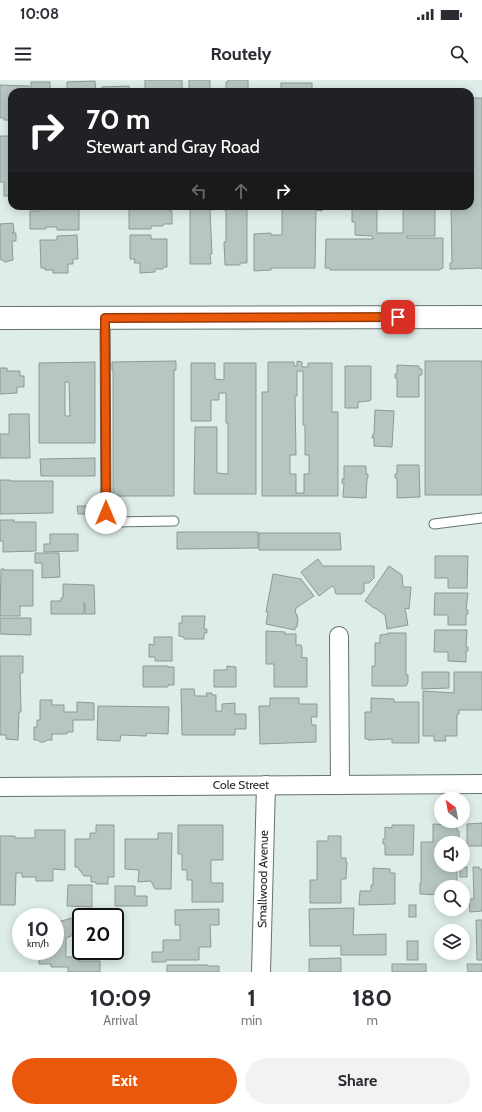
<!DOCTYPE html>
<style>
body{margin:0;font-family:Cabin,sans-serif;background:#f2f2f3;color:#2b2b33;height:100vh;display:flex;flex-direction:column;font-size:15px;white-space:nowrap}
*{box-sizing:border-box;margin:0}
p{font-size:13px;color:#7c7c81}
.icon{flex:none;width:22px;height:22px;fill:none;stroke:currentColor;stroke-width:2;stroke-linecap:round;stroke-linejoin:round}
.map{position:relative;height:892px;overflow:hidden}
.drawer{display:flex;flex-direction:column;background:#fff;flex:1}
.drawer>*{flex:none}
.hud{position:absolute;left:8px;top:8px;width:466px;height:122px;border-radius:12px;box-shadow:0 2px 10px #0003;background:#202124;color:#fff;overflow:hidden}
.needle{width:26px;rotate:328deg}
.controls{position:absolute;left:434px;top:712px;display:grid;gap:8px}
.controls a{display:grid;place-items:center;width:36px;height:36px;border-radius:50%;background:#fff;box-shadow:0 2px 10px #0003;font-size:20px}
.speed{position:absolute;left:12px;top:828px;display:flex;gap:8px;font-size:20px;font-weight:700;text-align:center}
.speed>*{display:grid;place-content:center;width:52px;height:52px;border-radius:50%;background:#fff;box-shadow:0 2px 10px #0003;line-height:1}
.speed small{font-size:10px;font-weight:400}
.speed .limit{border:2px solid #111;border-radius:6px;background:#fff;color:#111}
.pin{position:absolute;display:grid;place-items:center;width:34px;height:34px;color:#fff;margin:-17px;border-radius:8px;box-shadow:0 2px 6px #0006}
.me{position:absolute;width:44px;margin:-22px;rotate:0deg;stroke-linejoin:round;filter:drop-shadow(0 0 3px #0008)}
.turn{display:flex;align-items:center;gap:14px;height:84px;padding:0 12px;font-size:18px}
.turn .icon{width:52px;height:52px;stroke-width:2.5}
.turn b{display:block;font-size:28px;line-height:34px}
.lanes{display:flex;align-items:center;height:38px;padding:0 12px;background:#0003;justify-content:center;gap:20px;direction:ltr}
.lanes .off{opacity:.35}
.eta{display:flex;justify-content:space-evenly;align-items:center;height:68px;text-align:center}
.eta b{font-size:24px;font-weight:700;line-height:28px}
.primary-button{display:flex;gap:8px;margin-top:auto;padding:8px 12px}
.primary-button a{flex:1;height:46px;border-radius:24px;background:#ea580c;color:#fff;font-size:16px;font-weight:700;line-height:46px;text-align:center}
.primary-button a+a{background:#f2f2f3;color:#2b2b33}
.status{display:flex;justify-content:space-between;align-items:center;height:28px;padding:0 20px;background:#fff;direction:ltr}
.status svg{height:11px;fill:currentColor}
header{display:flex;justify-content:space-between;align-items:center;height:52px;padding:0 12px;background:#fff;font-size:18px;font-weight:700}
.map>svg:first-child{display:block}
.building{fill:#b8c6c3;stroke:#8c9a97;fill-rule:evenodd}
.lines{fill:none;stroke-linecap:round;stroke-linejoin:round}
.lane-casing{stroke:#657270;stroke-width:11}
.street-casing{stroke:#657270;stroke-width:20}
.secondary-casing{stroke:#657270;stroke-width:24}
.lane{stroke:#fff;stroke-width:9}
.street{stroke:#fff;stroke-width:18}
.secondary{stroke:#fff;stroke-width:22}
.route-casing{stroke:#983908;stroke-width:10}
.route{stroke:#ea580c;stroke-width:7}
.labels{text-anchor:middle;stroke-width:4;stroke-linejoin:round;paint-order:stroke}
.street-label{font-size:12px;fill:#212726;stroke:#fff}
</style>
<div class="status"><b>10:08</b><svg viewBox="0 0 49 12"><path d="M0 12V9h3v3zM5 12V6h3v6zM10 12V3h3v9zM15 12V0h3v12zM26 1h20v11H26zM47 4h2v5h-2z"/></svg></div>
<header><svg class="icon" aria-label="menu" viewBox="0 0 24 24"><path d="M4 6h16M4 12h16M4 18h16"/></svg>Routely<svg class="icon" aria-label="search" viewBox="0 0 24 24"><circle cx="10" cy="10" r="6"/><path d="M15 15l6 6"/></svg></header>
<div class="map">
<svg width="482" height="892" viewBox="0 0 482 892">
<rect width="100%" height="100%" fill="#deedea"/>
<g class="building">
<polygon points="145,0 182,0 182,11 165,12 165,9 145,9"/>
<rect x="189" y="0" width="21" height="12"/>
<polygon points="228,0 248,0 248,12 226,12 226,2 228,2"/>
<polygon points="95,1 96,12 56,12 56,9 67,9 67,2"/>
<rect x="31" y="2" width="19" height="10"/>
<rect x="281" y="3" width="31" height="9"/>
<polygon points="0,5 29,6 29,12 12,12 12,40 4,40 4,38 0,38"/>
<polygon points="129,6 129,12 102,12 102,7"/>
<polygon points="470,18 482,18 482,189 480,188 457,189 457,188 456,188 456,189 450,189 450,183 452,183 451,126 470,126"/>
<polygon points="0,56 12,56 12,116 4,116 4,102 0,102"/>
<polygon points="40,126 79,126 79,150 57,150 57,147 46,147 46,149 30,149 30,131 40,131"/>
<polygon points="129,126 169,126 169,131 172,131 172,144 163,144 163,146 151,146 151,149 129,149"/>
<polygon points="190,126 212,126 212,130 210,130 212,174 210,174 211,184 190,184"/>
<polygon points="224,126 247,126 247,183 240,183 240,185 225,185 224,162 226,162 226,130 224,130"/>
<polygon points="282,126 322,126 322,131 316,130 315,188 271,188 271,190 254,191 254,154 271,153 271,155 282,155"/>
<polygon points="352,126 377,126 377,153 403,153 403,126 435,126 435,156 407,156 407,158 443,158 443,188 440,189 440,190 330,190 330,188 325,188 326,159 373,159 372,156 355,155 355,142 352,142"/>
<polygon points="13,143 14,152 12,153 16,153 16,161 12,161 13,180 5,182 0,179 0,144"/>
<polygon points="77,155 78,179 73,179 73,184 68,184 68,193 53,193 53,190 45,190 45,188 41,188 40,160 57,160 57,156"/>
<polygon points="130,155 151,155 151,159 167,159 167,187 163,187 163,189 155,189 155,192 140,193 140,183 134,183 135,179 130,179"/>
<polygon points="176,281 176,290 174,290 174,416 113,416 113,289 112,290 112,282"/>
<path d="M 297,281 L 302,282 L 302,287 L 308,287 L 308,283 L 332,283 L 332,332 L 338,332 L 338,416 L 262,416 L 262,312 L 268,312 L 268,282 L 294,282 L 294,286 L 297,286 ZM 297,291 L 303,291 L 303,345 L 305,345 L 305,375 L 309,375 L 309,394 L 304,394 L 304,413 L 296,413 L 296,394 L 290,394 L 290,375 L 296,375 L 295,316 L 297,316 Z"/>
<rect x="425" y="281" width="57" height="134"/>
<path d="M 95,282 L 95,363 L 39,363 L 39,283 ZM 65,302 L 69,302 L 70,336 L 65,336 Z"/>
<polygon points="191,283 215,283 215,299 224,300 224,283 256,283 256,414 194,414 195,347 217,347 217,393 228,394 228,343 226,343 226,313 219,313 219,320 211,320 211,341 191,341"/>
<polygon points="397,285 419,286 419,289 422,289 422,295 419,295 419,317 397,317 397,298 395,298 395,294 397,294"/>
<polygon points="345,286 371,286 371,320 369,321 358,322 358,328 345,328"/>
<polygon points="0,288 7,288 7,291 20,291 20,296 24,296 24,307 17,307 17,313 0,314"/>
<polygon points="375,330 394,331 392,367 374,366 374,358 372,358 373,354 374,354"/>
<polygon points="9,334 29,334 30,378 0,378 0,354 9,354"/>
<polygon points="95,378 95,396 41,396 40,379"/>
<polygon points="397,385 419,385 420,417 397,418 397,398 395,398 395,394 397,394"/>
<polygon points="344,386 366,386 366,394 368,394 368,398 367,398 366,418 343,417 344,403 342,403 342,399 344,399"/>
<polygon points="0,400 10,400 10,401 53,401 53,433 0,434"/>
<polygon points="77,426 87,426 88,434 78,434"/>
<polygon points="0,440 14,440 14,442 36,442 36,471 3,472 3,461 0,461"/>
<polygon points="177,452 258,452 258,468 177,469"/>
<polygon points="259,453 340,453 341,470 259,470"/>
<polygon points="50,454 78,454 78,471 44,472 44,464 50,464"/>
<polygon points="35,473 59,473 60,497 42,498 42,483 35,483"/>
<polygon points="435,476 468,476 467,508 448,508 448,498 435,498"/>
<polygon points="318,479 323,486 374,486 374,498 369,503 364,503 364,512 362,512 362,514 337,514 335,513 335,509 332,506 319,516 301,492"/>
<polygon points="389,486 402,495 403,507 411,507 409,529 405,528 408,545 387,549 385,535 375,528 374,528 365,521"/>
<polygon points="1,489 4,489 4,490 33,490 33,526 20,526 20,536 0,536"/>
<polygon points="273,494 301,499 314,516 296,528 295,533 297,534 297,537 298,537 297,547 295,547 295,550 266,544 268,532 266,532"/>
<polygon points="63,504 94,505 95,534 85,534 85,523 84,523 84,534 51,534 51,521 61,521 61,518 63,518"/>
<polygon points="435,513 468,513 466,530 468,530 468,534 466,534 466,545 448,545 448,535 434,535"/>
<polygon points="182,536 205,536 204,549 207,549 207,553 204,553 204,559 184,559 184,557 179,556 179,543 182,543"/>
<polygon points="0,538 31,538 31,555 0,554"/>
<polygon points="435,550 467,550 466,567 468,567 468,571 466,571 466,582 448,581 448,572 434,572"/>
<polygon points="266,551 285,552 285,554 296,554 296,565 301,565 302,569 302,575 301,577 307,578 307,607 274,607 274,584 266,584"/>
<polygon points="388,553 406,553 406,595 408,595 408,602 406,606 372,606 372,586 375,586 375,563 380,563 380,555 388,554"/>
<polygon points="154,557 172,557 172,581 155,581 155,577 149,577 149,564 154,565"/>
<polygon points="0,576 23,576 23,593 20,593 21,632 19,632 18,660 6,659 6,655 0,655"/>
<polygon points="143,586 168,586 168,587 174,587 174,605 168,605 168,607 143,607"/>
<polygon points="227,586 236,587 236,607 214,607 214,590 227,590"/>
<polygon points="422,592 449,592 449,608 422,609"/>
<polygon points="454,592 482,592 482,630 459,630 459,634 457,634 457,656 445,656 446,661 434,661 434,656 423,656 423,611 454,613"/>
<polygon points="181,609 194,609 195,616 207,616 206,613 212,613 212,615 216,615 216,631 222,631 222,624 235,623 235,634 246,634 246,649 235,649 235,655 182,655"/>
<polygon points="270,618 299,618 299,624 317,624 317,637 311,637 312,645 316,645 316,662 260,664 259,626 270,626"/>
<polygon points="371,618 394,619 394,622 419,622 419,663 392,663 392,659 368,660 368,659 365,659 365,632 371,632"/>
<polygon points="40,620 52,620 52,625 64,625 64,632 77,632 77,622 94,623 94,640 73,640 73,652 67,652 67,654 52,654 52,660 47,660 45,662 40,662 38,660 34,660 34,647 37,647 37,640 40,640"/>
<polygon points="98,626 169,627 168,654 147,653 146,656 121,655 120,661 97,660"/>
<polygon points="482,743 482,766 467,766 467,744"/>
<polygon points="433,744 457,745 457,751 459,751 459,760 457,760 457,763 441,763 441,785 457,785 457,807 441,807 441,815 420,814 420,803 421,803 421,762 433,762"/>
<polygon points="96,745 114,745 114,797 108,797 108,804 96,804 96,802 91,802 91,796 84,796 78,788 78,787 75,787 75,759 90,759 90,753 96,753"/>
<polygon points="178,745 223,745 223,780 211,780 211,803 223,803 223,822 192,822 192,800 187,800 187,790 182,790 182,774 178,774"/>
<polygon points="392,745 414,745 413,775 385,775 385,764 383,764 383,759 385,759 385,747 392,748"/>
<polygon points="35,750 65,750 65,790 53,789 53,801 36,801 36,797 22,797 22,793 16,793 15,825 0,825 0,756 15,756 15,758 35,758"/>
<polygon points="158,753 172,753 171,809 155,809 151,801 138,802 139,790 125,789 125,759 158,759"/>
<polygon points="328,756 341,756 341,778 346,778 346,782 347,782 346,799 341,799 341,823 310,823 310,800 317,800 317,761 328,761"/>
<rect x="460" y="787" width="7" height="10"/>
<polygon points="473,787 479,787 479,789 482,789 482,831 470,832 469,819 474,819"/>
<polygon points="373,788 390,789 390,793 395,793 395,824 359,825 360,811 371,811 371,805 373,805"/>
<polygon points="68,805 92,805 92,827 67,826"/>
<polygon points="115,806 135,806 135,816 147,816 147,826 115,826"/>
<rect x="409" y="825" width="7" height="12"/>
<polygon points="354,828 353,855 386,854 386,875 341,875 341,866 310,866 309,829"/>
<polygon points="100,829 103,837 81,837 81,852 66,858 66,877 79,877 79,881 100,881 100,892 68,892 68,887 51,887 51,884 39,884 39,871 55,871 55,841 62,841"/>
<polygon points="219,829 219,845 210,845 211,867 199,867 199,880 166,880 166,882 152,882 152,872 163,872 163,860 180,860 180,845 175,845 175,830"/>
<polygon points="476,840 482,840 482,880 477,880"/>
<rect x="407" y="861" width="11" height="19"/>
<rect x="92" y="871" width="18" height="7"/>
<polygon points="341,878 341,892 309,892 309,879"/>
<rect x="392" y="884" width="34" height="8"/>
<polygon points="467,884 482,884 482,892 468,892"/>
<polygon points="167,885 208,885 208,886 219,886 219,892 167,892"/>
</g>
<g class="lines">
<defs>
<g id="lane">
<polyline points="105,238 106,433 112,442 174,441"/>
<polyline points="434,444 482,438"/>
</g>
<g id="street">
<polyline points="339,556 340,705"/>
<polyline points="0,707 482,704"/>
<polyline points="261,892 266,705"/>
</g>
<polyline id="secondary" points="0,238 482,237"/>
</defs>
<use href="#lane" class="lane-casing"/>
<use href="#street" class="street-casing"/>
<use href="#secondary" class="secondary-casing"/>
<use href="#lane" class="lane"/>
<use href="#street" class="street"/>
<use href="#secondary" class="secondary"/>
</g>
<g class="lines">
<defs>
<polyline id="route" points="106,433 105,238 398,237"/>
</defs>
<use href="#route" class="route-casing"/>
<use href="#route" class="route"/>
</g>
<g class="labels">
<g class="street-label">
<text x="241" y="709">Cole Street</text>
<text transform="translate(263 799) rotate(-89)" y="4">Smallwood Avenue</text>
</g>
</g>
</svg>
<div class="controls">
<a><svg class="needle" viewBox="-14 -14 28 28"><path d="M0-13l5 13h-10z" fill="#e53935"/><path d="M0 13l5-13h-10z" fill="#7c7c81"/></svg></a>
<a><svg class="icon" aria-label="sound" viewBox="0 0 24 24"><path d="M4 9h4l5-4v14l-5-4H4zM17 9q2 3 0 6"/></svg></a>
<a><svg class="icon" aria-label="search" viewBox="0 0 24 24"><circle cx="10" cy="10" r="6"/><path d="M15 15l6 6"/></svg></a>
<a><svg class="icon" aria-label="layers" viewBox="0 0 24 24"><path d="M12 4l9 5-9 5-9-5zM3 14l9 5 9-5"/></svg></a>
</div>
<div class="speed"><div>10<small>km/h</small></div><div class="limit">20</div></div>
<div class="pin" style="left:398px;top:237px;background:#d93025"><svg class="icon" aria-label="arrive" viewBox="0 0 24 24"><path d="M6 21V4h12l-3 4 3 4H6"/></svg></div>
<svg class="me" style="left:106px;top:433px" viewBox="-20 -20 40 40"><circle r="19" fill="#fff"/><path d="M0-13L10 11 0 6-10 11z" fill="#ea580c"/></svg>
<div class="hud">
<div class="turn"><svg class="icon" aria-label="right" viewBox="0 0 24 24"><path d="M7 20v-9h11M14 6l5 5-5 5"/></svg><div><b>70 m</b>Stewart and Gray Road</div></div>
<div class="lanes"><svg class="icon off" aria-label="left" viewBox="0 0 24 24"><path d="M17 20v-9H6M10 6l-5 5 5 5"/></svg><svg class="icon off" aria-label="ahead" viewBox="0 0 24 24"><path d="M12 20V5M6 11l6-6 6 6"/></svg><svg class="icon" aria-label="right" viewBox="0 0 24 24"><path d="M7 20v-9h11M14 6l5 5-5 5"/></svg></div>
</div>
</div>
<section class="drawer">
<div class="eta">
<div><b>10:09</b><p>Arrival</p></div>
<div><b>1</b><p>min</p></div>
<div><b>180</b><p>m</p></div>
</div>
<div class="primary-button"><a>Exit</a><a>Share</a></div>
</section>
